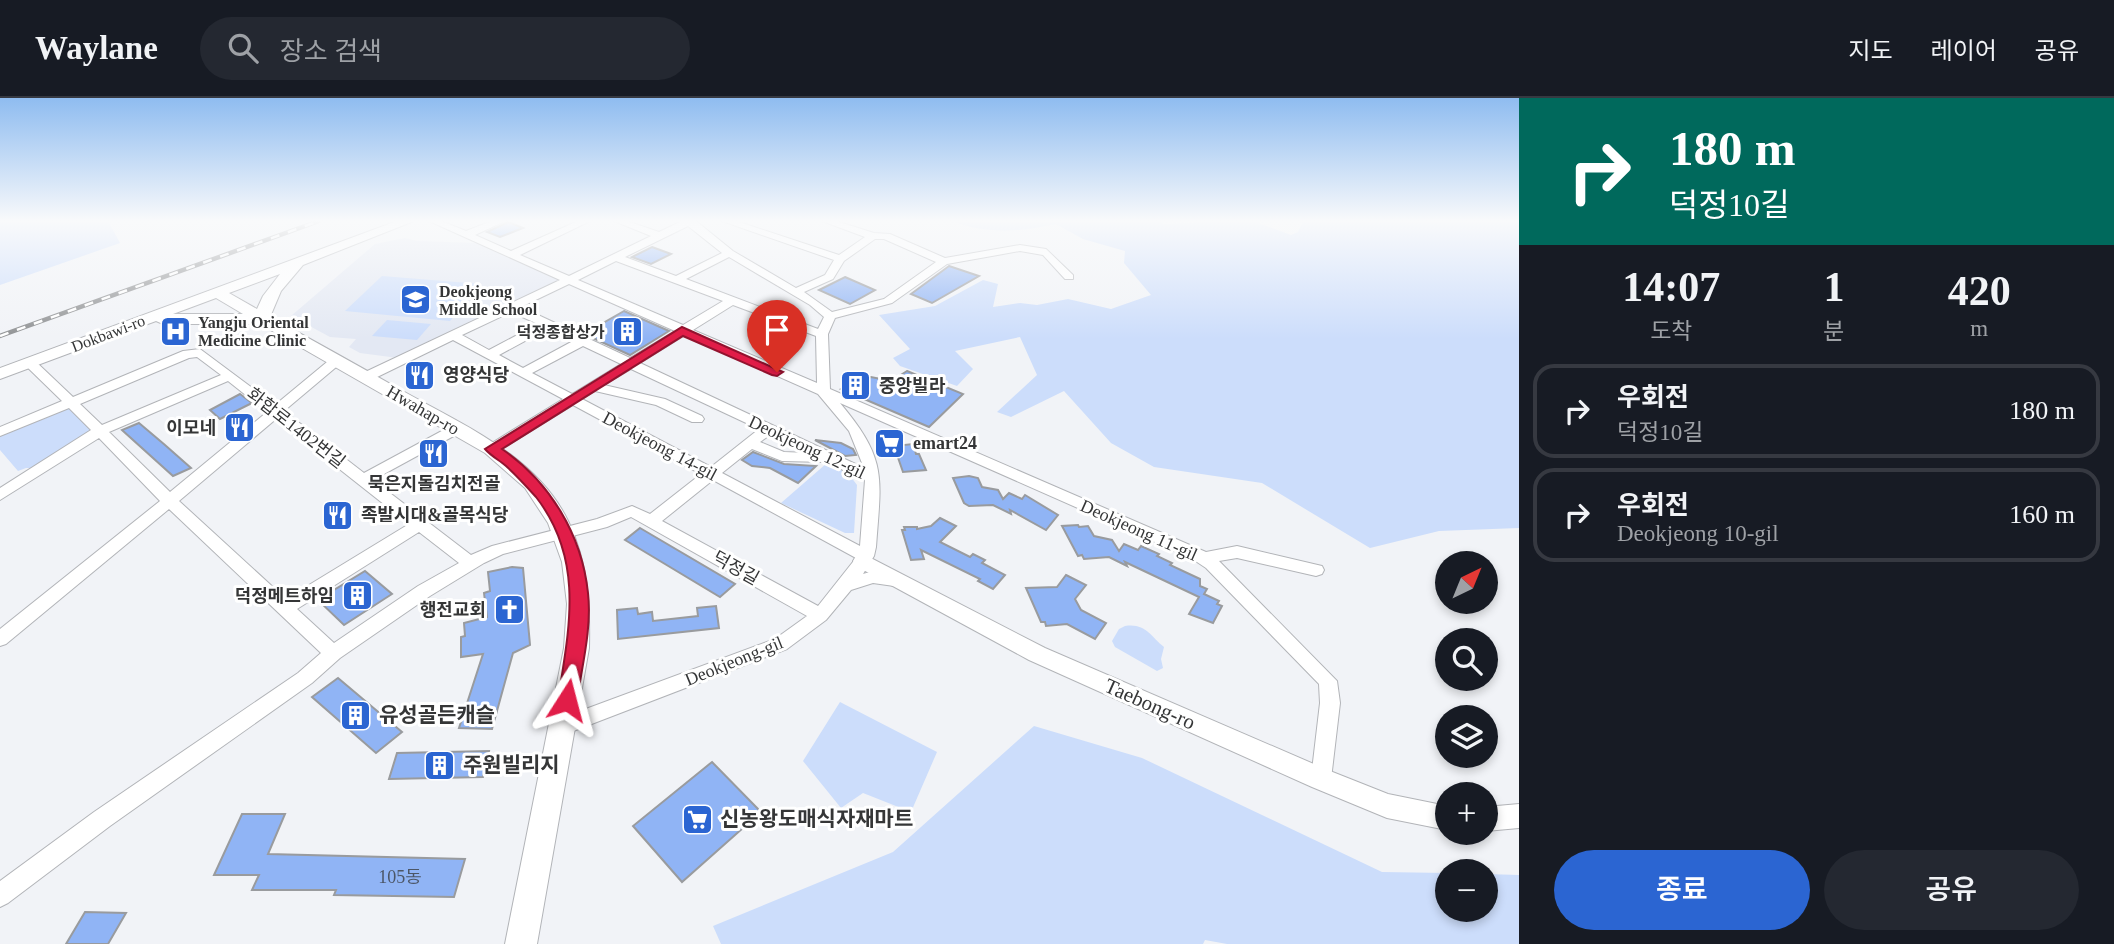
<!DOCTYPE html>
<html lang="ko">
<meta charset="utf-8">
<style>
body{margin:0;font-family:"Times New Roman","Noto Sans KR",serif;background:#242831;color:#f1f3f6;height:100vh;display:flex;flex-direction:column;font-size:26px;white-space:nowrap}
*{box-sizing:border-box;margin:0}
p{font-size:23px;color:#9ea1a6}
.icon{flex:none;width:38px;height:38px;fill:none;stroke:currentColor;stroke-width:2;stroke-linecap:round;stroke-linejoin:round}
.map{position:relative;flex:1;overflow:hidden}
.panel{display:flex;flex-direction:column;background:#171b24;width:595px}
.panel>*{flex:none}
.hud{background:#00695c;color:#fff;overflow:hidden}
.needle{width:46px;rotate:43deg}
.fabs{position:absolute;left:1435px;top:453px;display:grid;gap:14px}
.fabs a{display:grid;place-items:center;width:63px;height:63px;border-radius:50%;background:#171b24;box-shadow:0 4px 10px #0003;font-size:35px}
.pin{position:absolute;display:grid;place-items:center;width:60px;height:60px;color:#fff;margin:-72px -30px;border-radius:50% 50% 50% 0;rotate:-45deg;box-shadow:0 0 7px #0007}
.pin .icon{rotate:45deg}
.me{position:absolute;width:77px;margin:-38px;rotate:9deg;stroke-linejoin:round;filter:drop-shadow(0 0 5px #0008)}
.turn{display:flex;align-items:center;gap:24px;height:147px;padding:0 35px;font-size:32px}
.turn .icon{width:91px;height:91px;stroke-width:2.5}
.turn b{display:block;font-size:49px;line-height:60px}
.eta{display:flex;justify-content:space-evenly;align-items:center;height:119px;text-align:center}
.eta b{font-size:42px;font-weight:600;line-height:49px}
.action{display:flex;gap:14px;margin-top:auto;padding:14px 35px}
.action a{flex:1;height:80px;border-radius:42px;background:#2b65d2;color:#fff;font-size:28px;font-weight:600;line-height:80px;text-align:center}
.action a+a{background:#242831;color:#f1f3f6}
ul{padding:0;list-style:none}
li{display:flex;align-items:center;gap:21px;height:94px;margin:0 14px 10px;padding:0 21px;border:4px solid #363941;border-radius:21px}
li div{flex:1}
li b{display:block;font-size:26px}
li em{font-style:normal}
header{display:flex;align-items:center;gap:42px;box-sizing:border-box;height:98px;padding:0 35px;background:#171b24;border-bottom:2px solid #363941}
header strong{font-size:33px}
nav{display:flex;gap:38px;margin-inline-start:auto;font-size:24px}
.search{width:490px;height:63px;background:#242831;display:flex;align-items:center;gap:18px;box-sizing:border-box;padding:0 24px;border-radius:38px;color:#9ea1a6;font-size:26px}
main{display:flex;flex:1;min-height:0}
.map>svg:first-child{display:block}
.built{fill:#e3e8f3}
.green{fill:#ccddfb}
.building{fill:#90b4f5;stroke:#999b9e;stroke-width:2}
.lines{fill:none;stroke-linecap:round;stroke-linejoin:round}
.minor-casing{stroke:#b2b4b8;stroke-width:2}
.tertiary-casing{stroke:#b2b4b8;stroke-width:2}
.secondary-casing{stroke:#b2b4b8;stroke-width:2}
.minor{fill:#fff;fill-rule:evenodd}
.tertiary{fill:#fff;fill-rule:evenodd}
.secondary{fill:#fff;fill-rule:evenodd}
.rail-casing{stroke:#909294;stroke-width:4.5}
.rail{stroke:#fff;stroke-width:2.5;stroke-dasharray:9;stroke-linecap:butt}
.route{fill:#e11d48;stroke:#92132f;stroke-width:2}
.labels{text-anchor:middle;stroke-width:6;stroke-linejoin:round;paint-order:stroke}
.far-poi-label{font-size:16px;font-weight:bold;fill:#353637;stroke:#fff;text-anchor:start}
.far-street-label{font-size:16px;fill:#353637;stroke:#fff}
.poi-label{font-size:18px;font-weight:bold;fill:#353637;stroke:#fff;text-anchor:start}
.street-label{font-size:18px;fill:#353637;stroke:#fff}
.near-number-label{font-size:18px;fill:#4c5666}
.near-street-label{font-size:21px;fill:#353637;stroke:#fff}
.near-poi-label{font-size:21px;font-weight:bold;fill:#353637;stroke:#fff;text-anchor:start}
</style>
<header>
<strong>Waylane</strong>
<div class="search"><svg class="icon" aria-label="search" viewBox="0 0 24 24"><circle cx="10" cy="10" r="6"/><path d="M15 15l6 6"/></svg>장소 검색</div>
<nav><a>지도</a><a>레이어</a><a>공유</a></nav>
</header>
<main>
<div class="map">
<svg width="1519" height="846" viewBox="0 0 1519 846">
<rect width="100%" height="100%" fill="#f1f3f7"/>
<polygon class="built" points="405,140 417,143 477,145 558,180 557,185 398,260 360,255 349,249 356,241 330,239 291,218 375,146"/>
<g class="green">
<polygon points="0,123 108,123 120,145 0,187"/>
<path d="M 952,123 L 1156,123 L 1164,126 L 1244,123 L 1253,123 L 1291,137 L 1298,134 L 1303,123 L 1519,123 L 1519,430 L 1439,433 L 1370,450 L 1262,385 L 1154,369 L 1111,345 L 1064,293 L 1011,319 L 997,314 L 1037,277 L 1020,239 L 955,253 L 973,271 L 957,288 L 900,268 L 893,260 L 910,251 L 879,217 L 935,208 L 983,182 L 998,186 L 993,209 L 1020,205 L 1037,207 L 1068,201 L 1111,211 L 1151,197 L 1124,165 L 1125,153 L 1083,141 L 1056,126 C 1022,134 984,136 952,123 Z"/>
<polygon points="382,178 481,186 450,223 345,213"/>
<polygon points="387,222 431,226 417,242 372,238"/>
<polygon points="67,309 92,333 35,370 26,370 18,373 0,352 0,337"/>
<polygon points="827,365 848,375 857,387 854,435 845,435 781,405"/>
<path d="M 1125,528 C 1146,525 1150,538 1164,549 L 1161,561 L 1163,570 L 1157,573 L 1115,549 L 1112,543 L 1119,531 Z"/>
<polygon points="840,604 937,654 911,714 863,695 841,710 803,663"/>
<polygon points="1034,628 1142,660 1382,774 1447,775 1447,812 1486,812 1486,776 1519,777 1519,846 1227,846 1205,842 1203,846 721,846 713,828 893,754"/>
</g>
<g class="building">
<polygon points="508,124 523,130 500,139 487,134"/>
<polygon points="652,149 671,156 651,166 632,159"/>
<polygon points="949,168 979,178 932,205 911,196"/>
<polygon points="845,179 875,192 850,206 819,192"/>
<polygon points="624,213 669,233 630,257 584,236"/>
<polygon points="907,273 963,296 929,329 841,291 851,284 862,280 866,282 871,279 891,283"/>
<polygon points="240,296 252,305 220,321 210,312"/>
<polygon points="139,325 165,347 191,370 173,378 122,332"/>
<polygon points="815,342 841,345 853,351 856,357 845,358"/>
<polygon points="913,346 916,356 919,356 926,372 903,374 894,348"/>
<polygon points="753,354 784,366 816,368 798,385 770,370 752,368 742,362"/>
<polygon points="969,378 978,380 982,389 998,392 1003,401 1009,395 1022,401 1025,397 1058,417 1046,432 1010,412 1011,416 993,407 969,408 964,405 953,380"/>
<polygon points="940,420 956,428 940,444 970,459 973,456 985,462 982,465 1005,477 993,491 978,483 980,481 921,452 924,461 911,462 902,432 905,432 904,429 917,429 917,431 931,428"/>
<polygon points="1078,427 1079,429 1088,428 1094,438 1112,442 1119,453 1124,446 1138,452 1141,448 1159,456 1157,458 1172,465 1170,467 1200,481 1200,488 1207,491 1204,496 1219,503 1217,506 1222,508 1213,525 1189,516 1199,499 1125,464 1127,468 1109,459 1084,461 1082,457 1078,458 1062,428"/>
<polygon points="640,430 735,486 720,499 625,442"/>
<polygon points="512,469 523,470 530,547 513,555 492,631 459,630 483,556 461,559 461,539 465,538 464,525 487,519 484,495 490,493 488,474"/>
<polygon points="365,473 392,496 344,527 320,504 323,502 321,500"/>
<polygon points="1066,477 1086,487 1075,501 1081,512 1106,525 1095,541 1067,526 1046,528 1045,524 1041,524 1026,490 1057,489"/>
<polygon points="716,508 719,530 618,541 617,512 637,510 638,516 652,514 653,523 698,518 697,510"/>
<polygon points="338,580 402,634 376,655 312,599"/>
<polygon points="489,653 483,679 389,681 397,655"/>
<polygon points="712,664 761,714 682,784 633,728"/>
<polygon points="242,716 285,716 268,756 465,761 454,799 334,797 336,792 252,792 259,777 214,777"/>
<polygon points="85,814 126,815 108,846 66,846"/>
</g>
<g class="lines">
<defs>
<path id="minor" d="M 429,123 L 441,123 L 466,133 L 492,123 L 505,123 L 475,137 L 511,153 L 578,123 L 590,123 L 520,157 L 569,178 L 651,138 L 614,123 L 627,123 L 659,134 L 682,123 L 696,123 L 733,153 L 796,190 L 825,177 L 834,162 L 722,123 L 736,123 L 839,157 L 865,139 L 822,123 L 836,123 L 874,135 L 890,136 L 945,160 L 1020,147 L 1046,151 L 1073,177 L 1073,181 L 1065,181 L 1043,157 L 1020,153 L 947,166 L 892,205 L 835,220 L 828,236 L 830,291 L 1206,454 L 1237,448 L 1322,468 L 1324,472 L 1322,476 L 1316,478 L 1237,460 L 1219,463 L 1337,583 L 1340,605 L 1331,681 L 1328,688 L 1321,690 L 1314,688 L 1311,681 L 1320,605 L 1319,586 L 1206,470 L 1191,460 L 840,305 C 888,362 881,379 876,449 L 874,458 L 863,476 C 875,472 887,474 900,478 L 902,482 L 900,486 L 894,488 L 873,485 L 851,492 L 826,522 L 787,551 L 563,637 L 556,634 L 553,628 L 556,622 L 775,541 L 807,518 L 631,419 L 607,429 L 503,456 L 484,465 L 430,498 L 340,560 L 312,585 L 110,728 L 8,805 L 0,809 L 0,783 L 94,714 L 298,575 L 321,555 L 169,411 L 6,546 L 0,548 L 0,531 L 160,403 L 99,340 L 0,402 L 0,390 L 91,332 L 69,310 L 0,338 L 0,329 L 62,303 L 26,268 L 26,262 L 34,262 L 73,299 L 183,253 L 200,251 L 275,307 L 333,259 L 341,259 L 341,265 L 284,313 L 364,375 L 451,328 L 461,328 L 463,331 L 461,334 L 373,382 L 471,457 L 492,448 L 597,421 L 632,408 L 650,416 L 701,376 L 573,307 L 497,354 L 487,354 L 485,351 L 487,348 L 563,301 L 453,242 L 371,282 L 361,282 L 361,276 L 560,182 ZM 688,128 L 722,155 L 676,178 L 625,159 ZM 875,141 L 884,141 L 936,164 L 884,201 L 832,214 L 804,194 L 833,181 L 844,163 ZM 729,159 L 810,207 L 824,219 L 818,231 L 686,181 ZM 616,163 L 723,203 L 683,227 L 578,182 ZM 569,186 L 675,233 L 630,260 L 521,209 ZM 733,207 L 816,238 L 817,285 L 693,232 ZM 511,214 L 538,226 L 489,252 L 462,237 ZM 547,231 L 573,243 L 523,270 L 499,257 ZM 685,237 L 818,296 L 849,333 L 864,370 L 640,265 ZM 583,248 L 621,266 L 572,296 L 532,275 ZM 197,259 L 221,277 L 102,327 L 80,306 L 189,260 ZM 631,271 L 759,331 L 711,369 L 582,301 L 595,293 L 656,307 L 692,324 L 702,324 L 704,321 L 702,318 L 665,301 L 604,287 ZM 228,283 L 267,314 L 170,394 L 109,334 ZM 276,321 L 409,426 L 286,501 L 179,403 ZM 770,337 L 808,355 L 784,354 L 760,344 ZM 752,351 L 782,363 L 826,364 L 865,382 L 860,448 L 722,375 ZM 713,382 L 856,460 L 818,508 L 662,423 ZM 419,434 L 459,465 L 418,488 L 334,545 L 297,511 Z"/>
<g id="tertiary">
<polygon points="863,456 1045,550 1330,673 1388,696 1447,708 1447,732 1387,720 1312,689 1029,562 856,468 853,463 856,458"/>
<polygon points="1519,706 1519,730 1486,733 1486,709"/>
</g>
<path id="secondary" d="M 397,123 L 414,123 L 303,167 L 281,193 L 270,219 C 314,243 357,267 401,292 C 461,326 538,358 569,425 C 588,466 590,506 589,550 L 537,846 L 505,846 L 564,550 L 567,506 L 562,464 L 548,425 L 525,390 L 485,355 L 260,226 L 163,226 L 156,223 L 0,281 L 0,270 ZM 280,176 L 263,198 L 257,211 L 229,195 ZM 216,200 L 243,216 L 173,216 Z"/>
</defs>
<use href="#minor" class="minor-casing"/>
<use href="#tertiary" class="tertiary-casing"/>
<use href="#secondary" class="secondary-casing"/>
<use href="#minor" class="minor"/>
<use href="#tertiary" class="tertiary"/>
<use href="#secondary" class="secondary"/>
<defs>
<polyline id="rail" points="0,238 319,123"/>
</defs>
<use href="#rail" class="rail-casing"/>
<use href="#rail" class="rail"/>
</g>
<linearGradient id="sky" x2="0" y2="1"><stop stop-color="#8fbcf0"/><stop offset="0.51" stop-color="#f9fafb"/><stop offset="1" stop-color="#f9fafb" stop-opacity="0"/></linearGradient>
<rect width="1519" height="241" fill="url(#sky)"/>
<path class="route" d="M 682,229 L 783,274 L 777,278 L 772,277 L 683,238 L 502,351 C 550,384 582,437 588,495 C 592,530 582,568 577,602 L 574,608 L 567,610 L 560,608 L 558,602 C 569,531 585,462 536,399 C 527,389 516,377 506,368 C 499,362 491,358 485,351 Z"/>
<defs>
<symbol id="school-square" viewBox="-11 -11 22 22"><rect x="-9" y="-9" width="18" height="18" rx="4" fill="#2b65d2" stroke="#fff"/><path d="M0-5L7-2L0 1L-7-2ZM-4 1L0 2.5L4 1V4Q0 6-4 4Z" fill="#fff"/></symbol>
<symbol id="hospital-square" viewBox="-11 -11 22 22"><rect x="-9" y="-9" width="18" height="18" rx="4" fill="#2b65d2" stroke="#fff"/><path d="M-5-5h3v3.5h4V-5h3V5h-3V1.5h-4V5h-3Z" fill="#fff"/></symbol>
<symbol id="building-square" viewBox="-11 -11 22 22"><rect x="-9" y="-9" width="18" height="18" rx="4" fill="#2b65d2" stroke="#fff"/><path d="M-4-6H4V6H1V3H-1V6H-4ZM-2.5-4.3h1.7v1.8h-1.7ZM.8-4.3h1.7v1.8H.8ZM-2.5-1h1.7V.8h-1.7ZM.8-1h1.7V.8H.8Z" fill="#fff"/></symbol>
<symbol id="restaurant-square" viewBox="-11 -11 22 22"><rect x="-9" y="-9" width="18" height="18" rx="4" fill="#2b65d2" stroke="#fff"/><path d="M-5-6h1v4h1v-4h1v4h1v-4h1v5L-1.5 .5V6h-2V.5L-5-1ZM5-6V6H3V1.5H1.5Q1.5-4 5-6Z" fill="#fff"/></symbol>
<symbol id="supermarket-square" viewBox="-11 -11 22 22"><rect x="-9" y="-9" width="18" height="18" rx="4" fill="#2b65d2" stroke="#fff"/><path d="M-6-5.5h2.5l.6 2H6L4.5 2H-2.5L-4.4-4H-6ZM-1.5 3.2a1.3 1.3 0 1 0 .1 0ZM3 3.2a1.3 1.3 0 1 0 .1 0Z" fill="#fff"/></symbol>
<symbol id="church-square" viewBox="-11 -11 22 22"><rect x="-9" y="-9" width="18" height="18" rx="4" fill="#2b65d2" stroke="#fff"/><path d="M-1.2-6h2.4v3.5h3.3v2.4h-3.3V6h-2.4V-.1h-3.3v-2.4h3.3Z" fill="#fff"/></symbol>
</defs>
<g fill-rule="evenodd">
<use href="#school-square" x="398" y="184" width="35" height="35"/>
<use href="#hospital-square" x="158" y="216" width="35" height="35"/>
<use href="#building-square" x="610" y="216" width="35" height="35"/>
<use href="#restaurant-square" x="402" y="260" width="35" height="35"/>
<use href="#building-square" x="838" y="270" width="35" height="35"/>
<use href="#restaurant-square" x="222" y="312" width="35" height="35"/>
<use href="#supermarket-square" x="872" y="328" width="35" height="35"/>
<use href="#restaurant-square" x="416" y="338" width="35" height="35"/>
<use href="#restaurant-square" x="320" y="400" width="35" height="35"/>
<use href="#building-square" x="340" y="480" width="35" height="35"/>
<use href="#church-square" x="492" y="494" width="35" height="35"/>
<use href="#building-square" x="338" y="600" width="35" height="35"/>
<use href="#building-square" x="422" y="650" width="35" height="35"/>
<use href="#supermarket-square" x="680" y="704" width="35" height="35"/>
</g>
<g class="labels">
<g class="far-poi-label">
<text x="439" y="199">Deokjeong<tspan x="439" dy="18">Middle School</tspan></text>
<text x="198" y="230">Yangju Oriental<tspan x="198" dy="18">Medicine Clinic</tspan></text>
<text x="605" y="240" text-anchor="end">덕정종합상가</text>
</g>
<g class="far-street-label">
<text transform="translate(108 235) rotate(-21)" y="6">Dokbawi-ro</text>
</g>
<g class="poi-label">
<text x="443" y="283">영양식당</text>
<text x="879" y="294">중앙빌라</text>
<text x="216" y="336" text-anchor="end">이모네</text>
<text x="913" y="351">emart24</text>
<text x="434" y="392" text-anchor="middle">묵은지돌김치전골</text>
<text x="361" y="423">족발시대&amp;골목식당</text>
<text x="334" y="504" text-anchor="end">덕정메트하임</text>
<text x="486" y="518" text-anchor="end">행전교회</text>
</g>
<g class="street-label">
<text transform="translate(423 312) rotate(30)" y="6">Hwahap-ro</text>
<text transform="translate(296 330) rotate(38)" y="6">화합로1402번길</text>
<text transform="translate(660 348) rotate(28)" y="6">Deokjeong 14-gil</text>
<text transform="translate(807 349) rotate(25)" y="6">Deokjeong 12-gil</text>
<text transform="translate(1139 432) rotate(24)" y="6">Deokjeong 11-gil</text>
<text transform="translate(736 470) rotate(29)" y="6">덕정길</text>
<text transform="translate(734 563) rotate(-22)" y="6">Deokjeong-gil</text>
</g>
<g class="near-number-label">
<text x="400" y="785">105동</text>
</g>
<g class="near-street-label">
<text transform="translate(1150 606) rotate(24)" y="7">Taebong-ro</text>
</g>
<g class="near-poi-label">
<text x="379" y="624">유성골든캐슬</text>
<text x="463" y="674">주원빌리지</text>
<text x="720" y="728">신농왕도매식자재마트</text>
</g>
</g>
</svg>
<div class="fabs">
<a><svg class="needle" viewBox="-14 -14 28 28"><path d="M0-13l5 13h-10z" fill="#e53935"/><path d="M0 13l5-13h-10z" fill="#9ea1a6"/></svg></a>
<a><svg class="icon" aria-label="search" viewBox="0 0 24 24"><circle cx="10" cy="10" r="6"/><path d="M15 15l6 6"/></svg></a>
<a><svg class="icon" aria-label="layers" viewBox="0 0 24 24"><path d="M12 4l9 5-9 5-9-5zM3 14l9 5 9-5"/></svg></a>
<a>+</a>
<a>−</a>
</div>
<div class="pin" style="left:777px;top:274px;background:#d93025"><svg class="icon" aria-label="arrive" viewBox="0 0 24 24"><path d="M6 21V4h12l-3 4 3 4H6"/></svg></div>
<svg class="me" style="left:567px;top:602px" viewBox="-20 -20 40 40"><path d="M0-17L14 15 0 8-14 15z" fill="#e11d48" stroke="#fff" stroke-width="4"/></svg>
</div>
<section class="panel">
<div class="hud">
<div class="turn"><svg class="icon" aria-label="right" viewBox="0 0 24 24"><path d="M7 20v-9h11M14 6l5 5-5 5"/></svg><div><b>180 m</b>덕정10길</div></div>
</div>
<div class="eta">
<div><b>14:07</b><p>도착</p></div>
<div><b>1</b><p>분</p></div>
<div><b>420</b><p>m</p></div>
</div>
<ul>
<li><svg class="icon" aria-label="right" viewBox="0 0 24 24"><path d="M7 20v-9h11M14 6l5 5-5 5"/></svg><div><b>우회전</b><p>덕정10길</p></div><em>180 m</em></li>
<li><svg class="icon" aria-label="right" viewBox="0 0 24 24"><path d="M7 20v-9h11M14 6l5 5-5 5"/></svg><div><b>우회전</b><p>Deokjeong 10-gil</p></div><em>160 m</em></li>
</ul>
<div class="action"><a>종료</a><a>공유</a></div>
</section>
</main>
